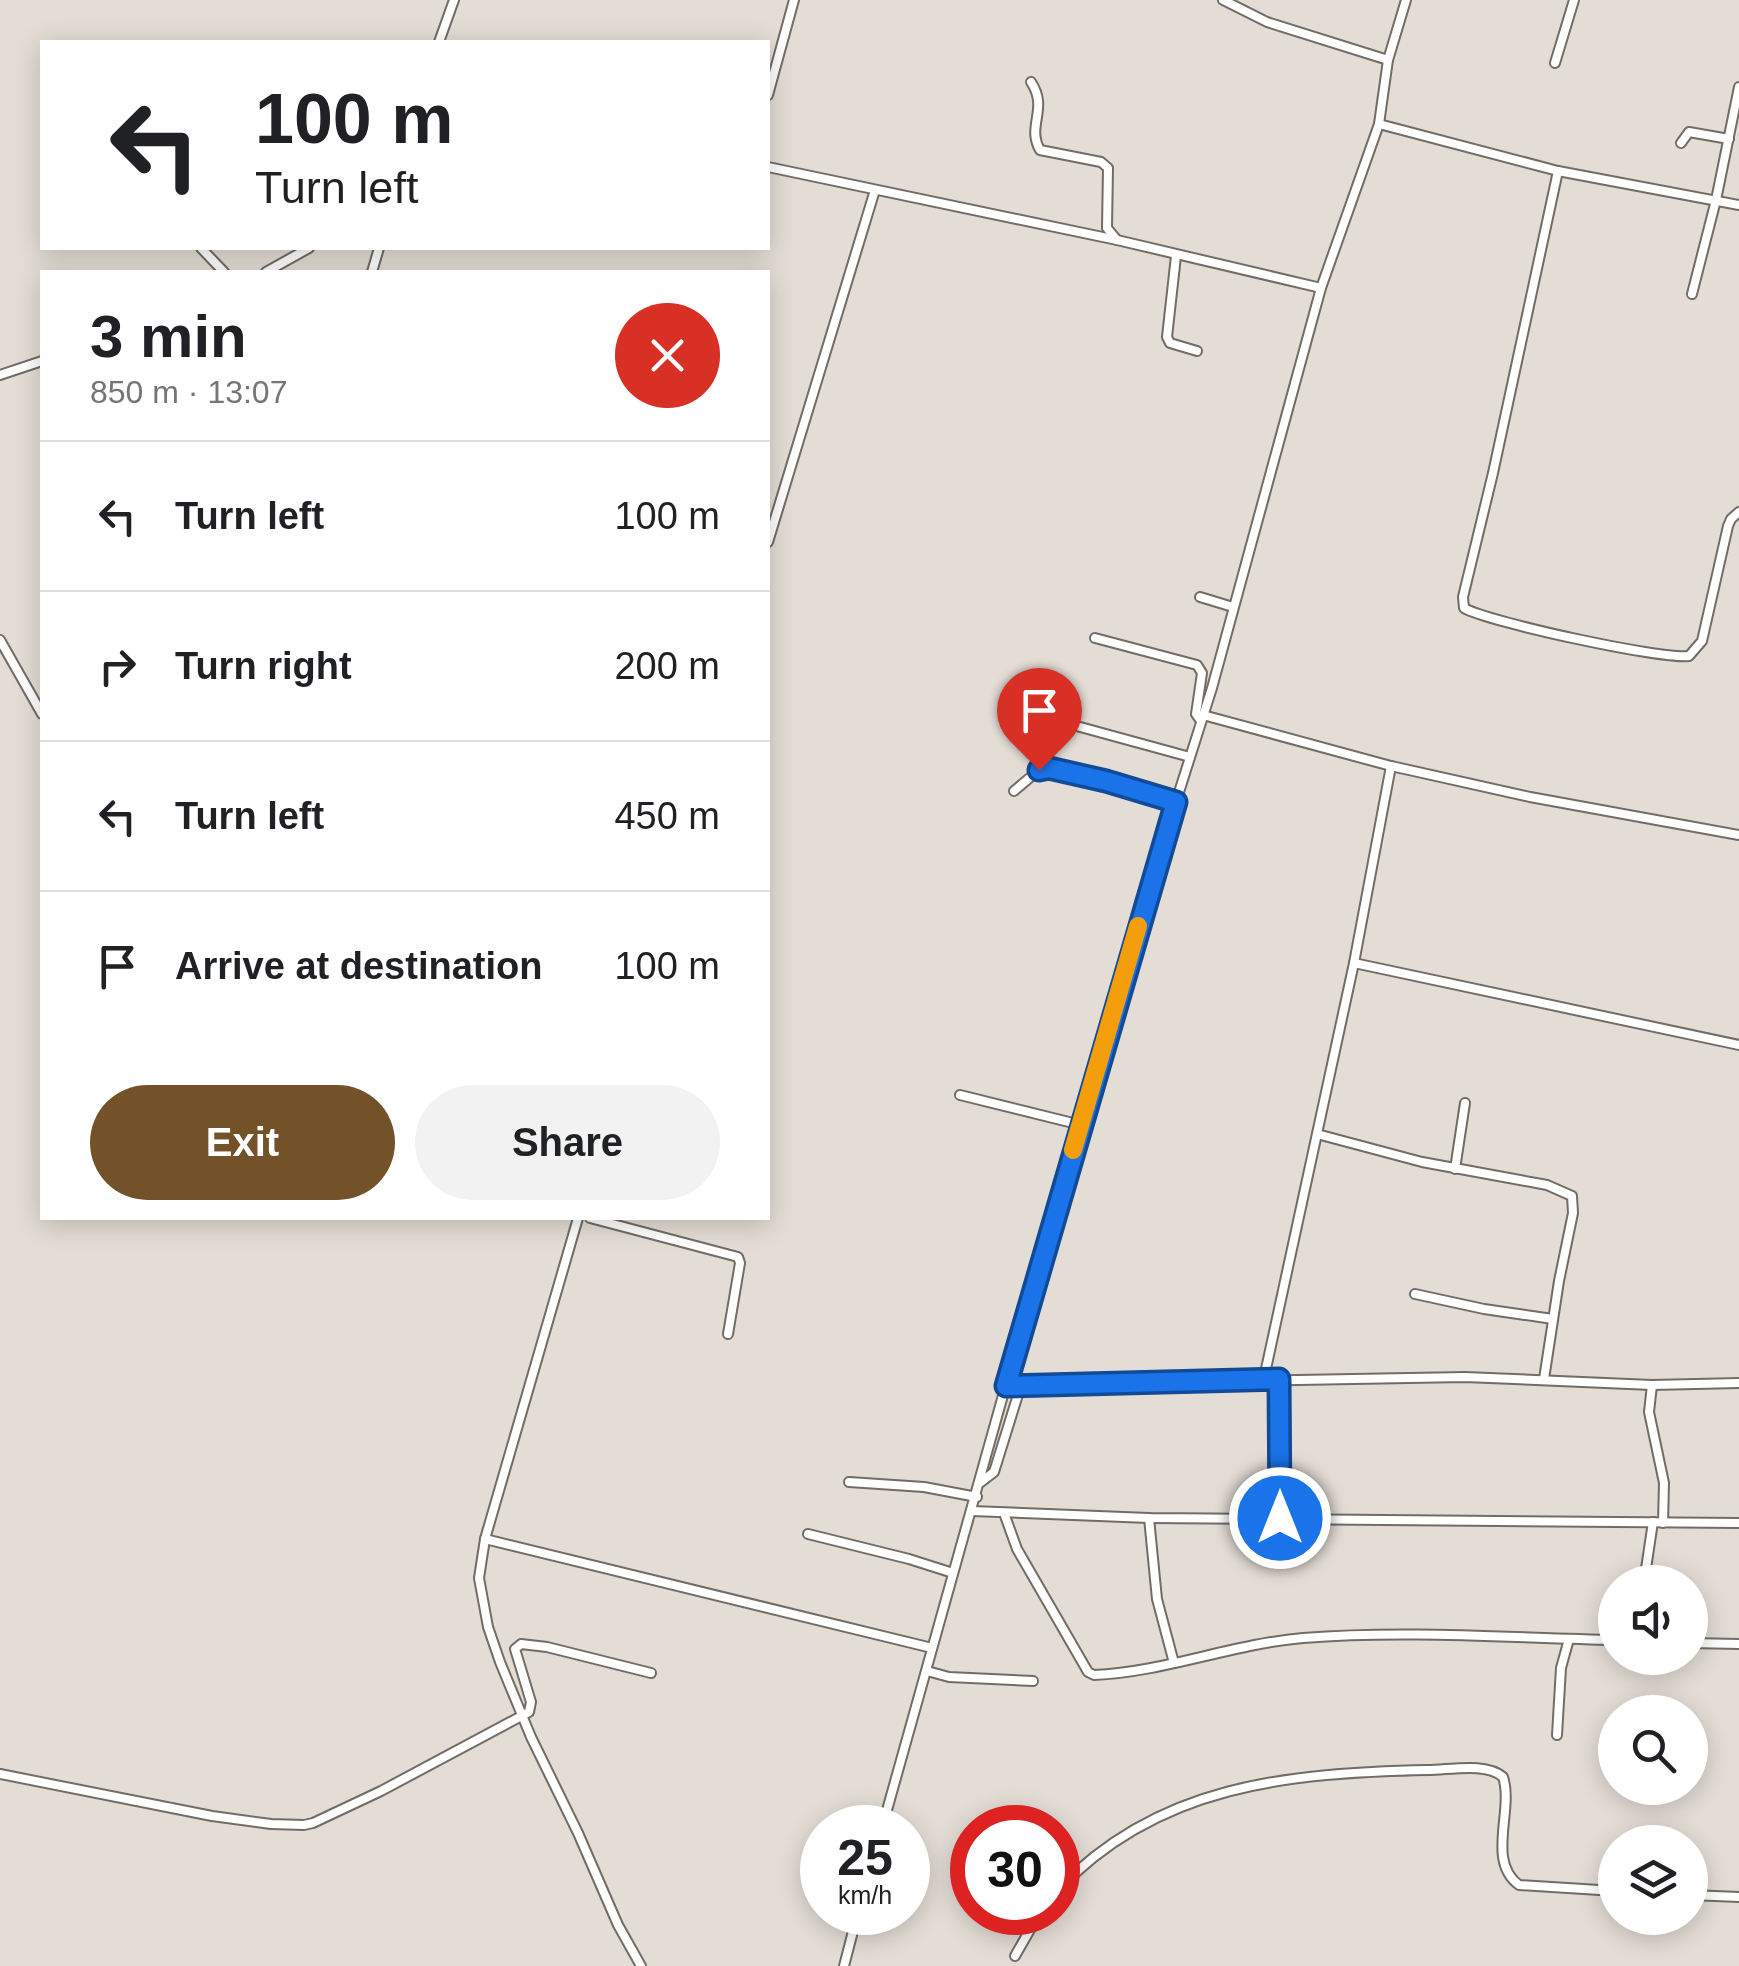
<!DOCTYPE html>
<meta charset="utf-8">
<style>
body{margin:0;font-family:Helvetica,sans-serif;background:#f2f2f2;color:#202124;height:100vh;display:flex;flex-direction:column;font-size:38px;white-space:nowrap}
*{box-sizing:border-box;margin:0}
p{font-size:32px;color:#757577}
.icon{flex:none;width:55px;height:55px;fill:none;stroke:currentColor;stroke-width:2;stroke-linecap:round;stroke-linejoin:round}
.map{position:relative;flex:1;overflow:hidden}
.sheet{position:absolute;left:40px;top:270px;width:730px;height:950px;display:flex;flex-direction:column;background:#fff;border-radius:0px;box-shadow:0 5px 25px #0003}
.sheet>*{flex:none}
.banner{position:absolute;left:40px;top:40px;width:730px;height:210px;border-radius:0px;box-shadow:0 5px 25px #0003;background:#fff;color:#202124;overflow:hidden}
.controls{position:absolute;left:1598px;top:1565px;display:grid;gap:20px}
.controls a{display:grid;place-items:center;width:110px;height:110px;border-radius:50%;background:#fff;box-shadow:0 5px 25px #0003;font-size:50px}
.speed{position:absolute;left:800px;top:1805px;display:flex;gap:20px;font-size:50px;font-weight:700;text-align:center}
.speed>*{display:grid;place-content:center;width:130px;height:130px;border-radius:50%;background:#fff;box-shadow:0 5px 25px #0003;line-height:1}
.speed small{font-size:25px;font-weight:400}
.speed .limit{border:15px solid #d22;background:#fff;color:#111}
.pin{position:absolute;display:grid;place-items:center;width:85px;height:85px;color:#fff;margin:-102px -42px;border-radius:50% 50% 50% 0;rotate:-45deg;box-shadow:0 0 10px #0007}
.pin .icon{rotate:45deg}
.me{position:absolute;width:110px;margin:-55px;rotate:0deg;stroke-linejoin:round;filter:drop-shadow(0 0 8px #0008)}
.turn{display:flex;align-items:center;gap:35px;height:210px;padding:0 50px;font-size:45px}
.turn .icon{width:130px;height:130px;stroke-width:2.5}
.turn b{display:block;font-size:70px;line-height:85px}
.round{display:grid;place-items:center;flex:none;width:105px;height:105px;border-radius:52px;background:#f2f2f2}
.headline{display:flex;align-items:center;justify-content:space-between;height:170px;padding:0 50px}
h1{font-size:60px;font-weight:700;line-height:75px}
.primary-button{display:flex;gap:20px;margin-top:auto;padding:20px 50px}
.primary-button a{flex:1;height:115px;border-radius:60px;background:#745229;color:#fff;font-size:40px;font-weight:700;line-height:115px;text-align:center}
.primary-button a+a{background:#f2f2f2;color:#202124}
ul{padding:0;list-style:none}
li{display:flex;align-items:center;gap:30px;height:150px;padding:0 50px;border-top:2px solid #e0e0e0}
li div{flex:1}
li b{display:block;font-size:38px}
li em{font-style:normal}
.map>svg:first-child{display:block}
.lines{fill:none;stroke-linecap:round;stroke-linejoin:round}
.minor-casing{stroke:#726c65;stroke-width:12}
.minor{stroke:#fff;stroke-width:8}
.route-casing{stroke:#114b97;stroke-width:25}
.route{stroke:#1a73e8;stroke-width:18}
.slow{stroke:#f59e0b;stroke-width:18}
</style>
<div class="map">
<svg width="1739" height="1966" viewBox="0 0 1739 1966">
<rect width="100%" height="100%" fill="#e4ddd5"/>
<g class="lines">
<defs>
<g id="minor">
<polyline points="439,42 454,0"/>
<polyline points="1388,60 1406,0"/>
<polyline points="1555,63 1574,0"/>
<path d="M 1031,82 C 1049,109 1026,126 1040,150 L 1101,162 L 1108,168 L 1107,228 L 1117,240"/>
<polyline points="768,95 794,0"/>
<polyline points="1379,124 1558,171 1739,205"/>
<polyline points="1681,143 1689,132 1729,139"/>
<polyline points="768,167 1117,240 1321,288"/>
<path d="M 1558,171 L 1493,473 L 1463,597 L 1464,608 C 1488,622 1663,660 1689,656 L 1702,641 L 1728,526 L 1731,519 L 1739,512"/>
<polyline points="201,248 224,272"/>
<polyline points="1176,256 1167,337 1170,343 1197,351"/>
<polyline points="266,272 309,248"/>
<polyline points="372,272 379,248"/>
<polyline points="1692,294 1716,200 1739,87"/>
<polyline points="0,375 42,361"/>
<polyline points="768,542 875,190"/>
<polyline points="1200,597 1233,607"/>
<polyline points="1095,638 1197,665 1202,673 1196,714 1201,721"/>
<polyline points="0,640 42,714"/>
<polyline points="1203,715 1391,766 1530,797 1739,835"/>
<polyline points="1040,716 1190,757"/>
<polyline points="1014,791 1039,770 1049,768 1106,781 1176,802"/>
<polyline points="1354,963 1739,1045"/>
<polyline points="960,1095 1081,1125"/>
<polyline points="1317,1134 1422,1162 1547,1185 1572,1196 1573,1213 1559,1281 1544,1379"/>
<polyline points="1455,1169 1465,1103"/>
<polyline points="578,1218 485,1539 479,1578 488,1627 500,1662 531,1737 578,1833 618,1925 641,1966"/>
<polyline points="590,1218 738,1257 740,1263 728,1334"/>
<polyline points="1415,1294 1484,1309 1553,1319"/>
<polyline points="1264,1378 1354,963 1391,766"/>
<polyline points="1279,1379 1279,1519"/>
<polyline points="1006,1385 1465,1377 1652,1385 1739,1383"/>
<polyline points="1652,1385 1649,1412 1664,1483 1663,1523"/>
<polyline points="849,1482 924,1487 977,1497"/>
<polyline points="981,1482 994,1472 1021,1385"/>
<polyline points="972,1511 1149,1518 1739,1523"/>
<path d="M 1004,1513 L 1017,1549 L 1088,1672 L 1094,1675 C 1165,1672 1232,1644 1303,1638 C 1406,1630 1512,1638 1615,1640"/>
<polyline points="1149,1518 1157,1599 1174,1663"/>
<polyline points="808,1534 909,1559 953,1573"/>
<polyline points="485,1539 932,1648"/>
<polyline points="1644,1582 1653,1522"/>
<polyline points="1690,1643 1739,1644"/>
<polyline points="927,1671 949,1677 1033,1681"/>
<polyline points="1557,1735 1561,1668 1569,1639"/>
<polyline points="0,1774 212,1816 271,1824 304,1825 313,1823 381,1791 529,1712 531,1702 515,1649 521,1644 547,1647 651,1673"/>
<polyline points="882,1828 1047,1238 1148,890 1212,688 1321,288 1379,124 1388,60 1267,22 1223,0"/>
<path d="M 1058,1890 C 1158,1784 1290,1773 1428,1770 C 1449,1770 1487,1762 1503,1777 C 1514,1810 1486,1861 1519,1885 L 1615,1891"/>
<polyline points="1690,1895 1739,1897"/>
<polyline points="1015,1956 1040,1912"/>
<polyline points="844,1966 858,1912"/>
</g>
</defs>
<use href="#minor" class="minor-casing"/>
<use href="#minor" class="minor"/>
</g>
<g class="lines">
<defs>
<polyline id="route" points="1039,770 1049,768 1106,781 1176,802 1006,1386 1279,1379 1280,1518"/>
</defs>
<use href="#route" class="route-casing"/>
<use href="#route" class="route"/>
<polyline class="slow" points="1073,1150 1138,926"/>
</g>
</svg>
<div class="controls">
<a><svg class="icon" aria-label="sound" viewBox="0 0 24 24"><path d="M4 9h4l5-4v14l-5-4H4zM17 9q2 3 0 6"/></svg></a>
<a><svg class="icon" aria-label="search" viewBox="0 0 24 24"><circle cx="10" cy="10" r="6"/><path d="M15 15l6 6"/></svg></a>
<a><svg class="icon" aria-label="layers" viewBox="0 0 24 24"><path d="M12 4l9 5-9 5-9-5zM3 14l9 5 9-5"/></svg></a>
</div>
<div class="speed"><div>25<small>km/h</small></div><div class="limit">30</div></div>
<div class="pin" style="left:1039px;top:770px;background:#d93025"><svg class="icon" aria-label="arrive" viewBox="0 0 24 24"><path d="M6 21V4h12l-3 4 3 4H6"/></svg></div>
<svg class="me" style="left:1280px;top:1518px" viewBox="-20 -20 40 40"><circle r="17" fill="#1a73e8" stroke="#fff" stroke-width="3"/><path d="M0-11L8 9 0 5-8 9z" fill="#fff"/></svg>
<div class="banner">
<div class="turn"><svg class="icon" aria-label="left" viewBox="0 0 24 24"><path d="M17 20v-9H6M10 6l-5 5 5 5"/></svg><div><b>100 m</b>Turn left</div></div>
</div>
<section class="sheet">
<div class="headline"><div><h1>3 min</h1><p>850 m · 13:07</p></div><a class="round" style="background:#d93025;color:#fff"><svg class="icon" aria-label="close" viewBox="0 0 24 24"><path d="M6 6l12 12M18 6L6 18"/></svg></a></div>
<ul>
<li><svg class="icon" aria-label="left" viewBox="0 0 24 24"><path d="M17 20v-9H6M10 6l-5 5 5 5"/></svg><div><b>Turn left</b></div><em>100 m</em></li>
<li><svg class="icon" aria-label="right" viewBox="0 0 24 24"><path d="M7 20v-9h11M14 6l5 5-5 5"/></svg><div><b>Turn right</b></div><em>200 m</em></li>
<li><svg class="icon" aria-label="left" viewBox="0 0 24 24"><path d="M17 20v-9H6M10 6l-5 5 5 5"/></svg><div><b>Turn left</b></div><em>450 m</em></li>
<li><svg class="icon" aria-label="arrive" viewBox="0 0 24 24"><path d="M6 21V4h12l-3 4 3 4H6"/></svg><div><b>Arrive at destination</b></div><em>100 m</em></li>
</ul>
<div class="primary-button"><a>Exit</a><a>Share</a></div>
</section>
</div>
